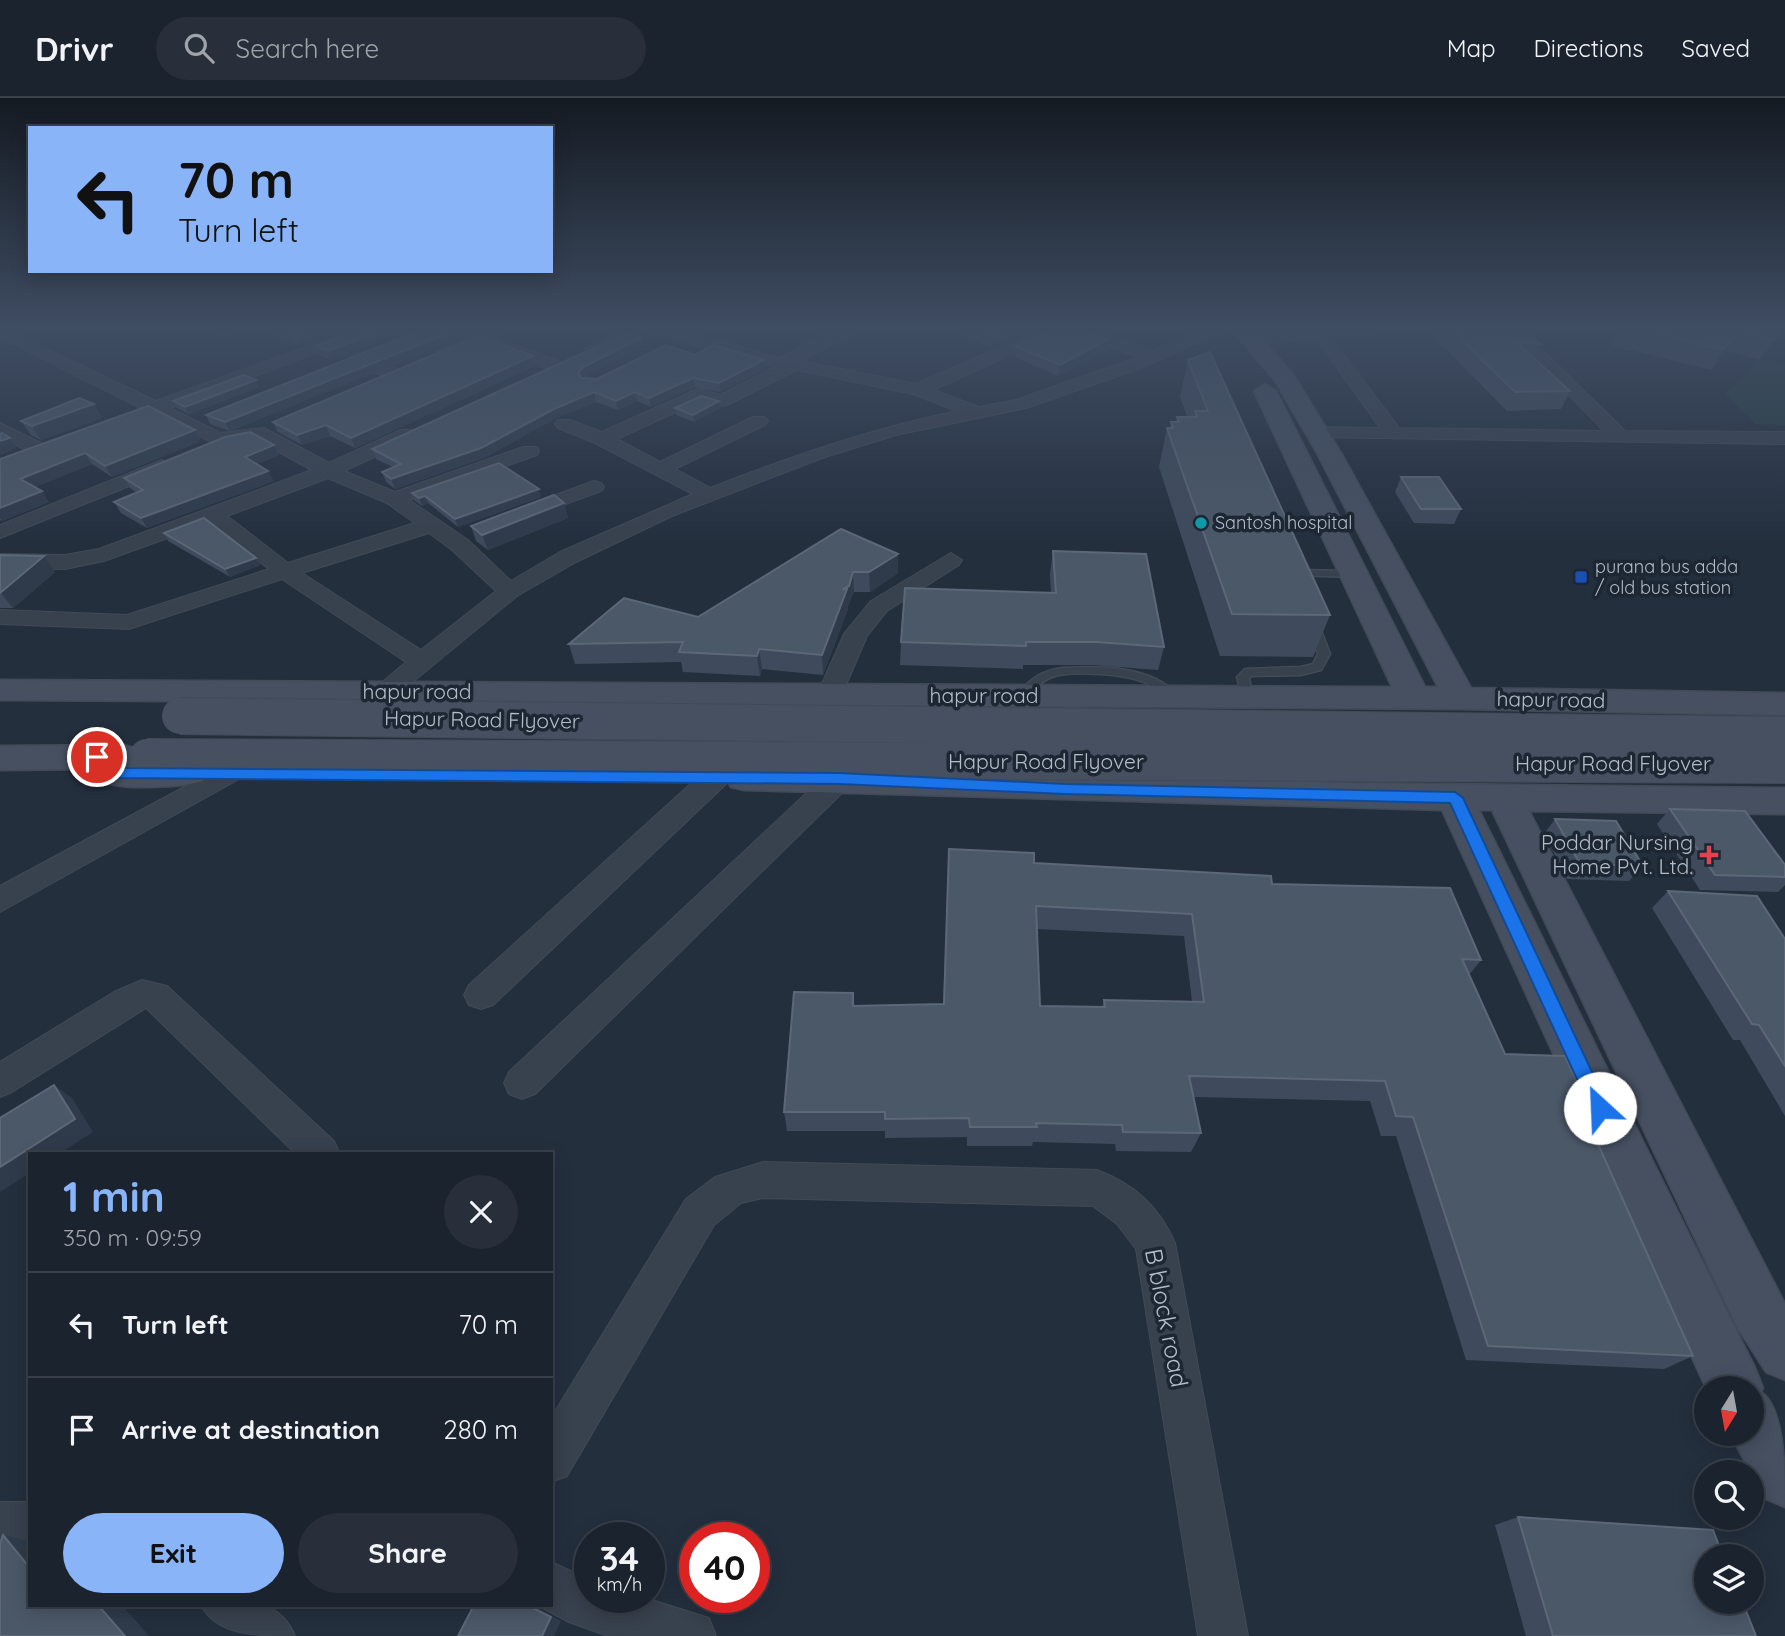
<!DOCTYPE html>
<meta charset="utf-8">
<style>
body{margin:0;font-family:Quicksand,sans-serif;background:#282f3a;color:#f1f3f6;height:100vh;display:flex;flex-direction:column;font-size:26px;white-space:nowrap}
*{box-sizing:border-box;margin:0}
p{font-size:23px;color:#a0a4aa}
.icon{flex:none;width:38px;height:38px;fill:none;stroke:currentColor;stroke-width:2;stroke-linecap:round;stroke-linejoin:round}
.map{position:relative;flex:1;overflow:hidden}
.details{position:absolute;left:28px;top:1054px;width:525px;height:455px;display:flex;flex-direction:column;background:#1b232e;border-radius:0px;box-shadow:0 4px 18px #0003,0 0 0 2px #39404a}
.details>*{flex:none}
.top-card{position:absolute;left:28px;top:28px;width:525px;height:147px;border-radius:0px;box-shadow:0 4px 18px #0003,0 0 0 2px #39404a;background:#8ab4f8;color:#111;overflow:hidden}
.needle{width:46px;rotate:191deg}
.fabs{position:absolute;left:1694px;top:1278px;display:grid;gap:14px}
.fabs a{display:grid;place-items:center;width:70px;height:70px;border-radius:50%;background:#1b232e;box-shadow:0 4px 18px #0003,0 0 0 2px #39404a;font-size:35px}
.speed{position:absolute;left:574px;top:1424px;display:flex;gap:14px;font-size:35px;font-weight:700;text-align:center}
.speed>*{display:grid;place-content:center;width:91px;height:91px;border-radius:50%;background:#1b232e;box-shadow:0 4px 18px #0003,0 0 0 2px #39404a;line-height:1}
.speed small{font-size:18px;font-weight:400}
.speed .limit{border:10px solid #d22;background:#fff;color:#111}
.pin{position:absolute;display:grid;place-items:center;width:60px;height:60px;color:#fff;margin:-30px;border:4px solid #fff;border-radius:50%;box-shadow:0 2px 7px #0007}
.me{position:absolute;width:77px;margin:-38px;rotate:335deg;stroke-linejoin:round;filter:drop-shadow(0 0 5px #0008)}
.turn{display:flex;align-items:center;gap:24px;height:147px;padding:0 35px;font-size:32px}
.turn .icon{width:91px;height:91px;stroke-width:2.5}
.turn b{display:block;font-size:49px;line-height:60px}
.round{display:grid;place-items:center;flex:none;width:74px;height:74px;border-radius:37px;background:#282f3a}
.summary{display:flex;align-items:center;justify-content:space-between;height:119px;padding:0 35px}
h1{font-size:42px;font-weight:700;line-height:52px;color:#8ab4f8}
.primary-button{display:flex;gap:14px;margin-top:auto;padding:14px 35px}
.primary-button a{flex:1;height:80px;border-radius:42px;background:#8ab4f8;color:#111;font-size:28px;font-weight:700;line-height:80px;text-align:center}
.primary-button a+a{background:#282f3a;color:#f1f3f6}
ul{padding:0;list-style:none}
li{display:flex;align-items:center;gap:21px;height:105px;padding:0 35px;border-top:2px solid #39404a}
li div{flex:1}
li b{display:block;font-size:26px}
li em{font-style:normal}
header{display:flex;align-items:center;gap:42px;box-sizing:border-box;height:98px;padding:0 35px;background:#1b232e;border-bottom:2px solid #39404a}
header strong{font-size:33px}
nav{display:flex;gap:38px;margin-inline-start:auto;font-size:24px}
.search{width:490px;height:63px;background:#282f3a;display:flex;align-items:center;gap:18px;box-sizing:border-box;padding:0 24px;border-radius:38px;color:#a0a4aa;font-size:26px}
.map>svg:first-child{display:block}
.green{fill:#263c3f}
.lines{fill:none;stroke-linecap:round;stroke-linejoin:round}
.lane-casing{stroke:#414a57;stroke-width:3}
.street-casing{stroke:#414a57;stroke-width:2}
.secondary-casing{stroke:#414a57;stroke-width:3}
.lane{fill:#38414e;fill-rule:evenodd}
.street{fill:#38414e;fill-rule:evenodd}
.secondary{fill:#465061;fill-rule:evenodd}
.secondary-bridge-casing{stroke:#414a57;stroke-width:38;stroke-linecap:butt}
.secondary-bridge{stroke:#465061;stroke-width:36}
.wall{fill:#3f4b5c;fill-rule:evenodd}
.shaded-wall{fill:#2f3b4b}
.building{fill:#4b5868;stroke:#5c6777;stroke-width:2;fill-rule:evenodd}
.route{fill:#1a73e8;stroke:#114b97;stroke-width:2}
.culture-dot{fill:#0f9aa8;stroke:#1d2633;stroke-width:2.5}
.transit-dot{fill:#1a4fb4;stroke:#1d2633;stroke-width:2.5}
.health-dot{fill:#e0444e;stroke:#1d2633;stroke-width:2.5}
.labels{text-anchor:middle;stroke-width:7;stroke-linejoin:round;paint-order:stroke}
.far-poi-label{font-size:18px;fill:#b4bcc9;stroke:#1d2633;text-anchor:start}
.street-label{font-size:21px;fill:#b4bcc9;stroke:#1d2633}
.poi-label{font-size:21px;fill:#b4bcc9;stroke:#1d2633;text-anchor:end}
.near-street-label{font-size:24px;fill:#b4bcc9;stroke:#1d2633}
</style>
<header>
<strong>Drivr</strong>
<div class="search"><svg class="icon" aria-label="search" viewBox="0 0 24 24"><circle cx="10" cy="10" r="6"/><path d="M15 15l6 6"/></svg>Search here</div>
<nav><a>Map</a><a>Directions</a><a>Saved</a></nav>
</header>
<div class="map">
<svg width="1785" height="1538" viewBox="0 0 1785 1538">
<rect width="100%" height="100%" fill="#242f3e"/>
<polygon class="green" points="1759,263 1785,265 1785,327 1755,326 1725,296"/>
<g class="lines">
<defs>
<g id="lane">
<polygon points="1293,472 1354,473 1359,476 1354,479 1289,477 1289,473"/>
<polygon points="1313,524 1319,527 1330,556 1321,572 1301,577 1252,578 1249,580 1253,599 1247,603 1243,602 1237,579 1245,571 1301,569 1313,566 1318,556 1307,527"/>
<path d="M 1062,570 C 1101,568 1151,567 1179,598 L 1173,602 L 1169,601 C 1162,595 1154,589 1146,585 C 1127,576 1072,572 1052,579 C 1041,583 1034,592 1027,601 L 1019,601 L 1019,595 C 1031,580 1042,573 1062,570 Z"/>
</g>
<g id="street">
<path d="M 0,229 L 156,303 L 362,229 L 385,229 L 170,310 L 220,335 L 264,330 L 329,365 L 401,332 L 415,332 L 417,336 L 415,340 L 344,373 L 395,394 L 523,349 L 537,349 L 539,353 L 537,357 L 409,402 L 468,442 L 511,483 L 560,454 L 693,396 L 595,345 L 558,330 L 555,326 L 558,322 L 570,322 L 602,334 L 695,292 L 701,291 L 720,297 L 775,269 L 645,233 L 599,254 L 587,254 L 585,251 L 628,229 L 667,229 L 779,260 L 843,229 L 864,229 L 801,263 L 916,286 L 1047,229 L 1083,229 L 1153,253 L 1210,229 L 1230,230 L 1141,270 L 1026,310 L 896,337 L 825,359 L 672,418 L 576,464 L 517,498 L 393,600 L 375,600 L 371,594 L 406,564 L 282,481 L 129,531 L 0,526 L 0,512 L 127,517 L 269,471 L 209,425 L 104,463 L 65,471 L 0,470 L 0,456 L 65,457 L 99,451 L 312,372 L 255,341 L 231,348 L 216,346 L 154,316 L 139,317 L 136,313 L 139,309 L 0,239 ZM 1064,233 L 1138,259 L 1016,302 L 979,309 L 933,292 ZM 797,272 L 913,296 L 957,313 C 871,331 792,358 710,390 L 675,371 L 765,327 L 768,323 L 765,319 L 753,319 L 660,364 L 617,341 L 702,302 L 721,308 L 727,307 ZM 328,380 L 387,405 L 415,425 L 288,465 L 227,418 ZM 429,435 L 452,452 L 496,493 L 421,552 L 302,475 Z"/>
<polygon points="216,229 244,229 236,234 216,235"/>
<polygon points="491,229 513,229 450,257 438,257 436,254"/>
<polygon points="1319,229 1388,229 1380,234 1331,239 1399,330 1604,333 1502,229 1519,229 1625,333 1785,334 1785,346 1309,339 1307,335 1316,329 1380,330 1316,240 1251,247 1243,242 1251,237"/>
<polygon points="494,240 562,264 564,268 562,272 550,272 488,248 486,245"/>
<polygon points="357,256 398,272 400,276 392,281 351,265 349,261"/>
<polygon points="0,325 45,347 47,351 45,355 31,355 0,338"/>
<polygon points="162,362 172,368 169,372 0,440 0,427"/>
<polygon points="594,383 601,385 604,389 601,393 528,420 521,422 511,416 514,412"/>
<polygon points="951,455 962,462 959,467 887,513 867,538 839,603 821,603 817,597 844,536 871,503"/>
<polygon points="229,665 239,667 243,674 239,681 0,814 0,788"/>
<polygon points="716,669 726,672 730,679 726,686 493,907 481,911 469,907 464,897 469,887 706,672"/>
<polygon points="839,671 849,674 853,681 849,688 535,996 522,1001 509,996 504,985 509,974 829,674"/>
<polygon points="142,882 167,888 334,1043 339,1055 295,1055 146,910 12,994 0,999 0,964 114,894"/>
<path d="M 763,1064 L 1097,1072 C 1134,1086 1159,1108 1175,1145 L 1248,1538 L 1198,1538 L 1136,1151 L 1117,1126 L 1093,1108 L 763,1100 L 741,1105 L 714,1127 L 567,1378 L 551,1384 L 551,1320 L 686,1101 L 715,1079 Z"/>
<rect x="0" y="1404" width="30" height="46"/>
<polygon points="551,1464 590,1482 590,1500 645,1500 709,1520 716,1538 608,1538 569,1524 537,1507 551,1507"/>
<path d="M 201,1507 C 240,1507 277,1495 295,1538 C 257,1538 217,1538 201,1507 Z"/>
</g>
<g id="secondary">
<polygon points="1230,229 1251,229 1293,276 1341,355 1471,590 1785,595 1785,617 1460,611 0,602 0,582 1392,589 1254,293 1265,286 1276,293 1425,589 1438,589 1317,355 1276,284"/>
<path d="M 124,647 L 136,651 L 141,659 L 139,662 L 191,662 L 203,665 L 209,674 L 203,683 C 183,689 127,692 107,685 C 100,682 94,676 89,671 L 0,672 L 0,648 Z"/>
<path d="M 744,668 L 1352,685 L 1785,690 L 1785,716 L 1529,713 L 1785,1206 L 1785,1282 L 1766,1274 L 1736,1227 L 1492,712 L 1479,712 L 1755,1270 L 1763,1290 L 1761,1294 C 1785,1310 1785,1375 1785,1409 L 1764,1400 L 1730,1335 L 1752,1335 L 1752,1290 L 1706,1290 L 1442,712 L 744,692 L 731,689 L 726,680 L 731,671 Z"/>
</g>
</defs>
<use href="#lane" class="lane-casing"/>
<use href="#street" class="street-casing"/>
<use href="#secondary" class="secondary-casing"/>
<use href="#lane" class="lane"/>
<use href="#street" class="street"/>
<use href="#secondary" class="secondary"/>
<defs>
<g id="secondary-bridge">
<polyline points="180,618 1785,637"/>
<polyline points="147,659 1785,667"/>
</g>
</defs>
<use href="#secondary-bridge" class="secondary-bridge-casing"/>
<use href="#secondary-bridge" class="secondary-bridge"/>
</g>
<g class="wall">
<polygon points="255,229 354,229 300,248"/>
<polygon points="367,229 416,229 331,262 319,257 316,248"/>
<polygon points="429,229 465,229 460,232 462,239 230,333 210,326 206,317"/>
<polygon points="960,229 1037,229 992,250 960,236"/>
<polygon points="1430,229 1520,229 1541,246 1534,261 1570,293 1561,311 1507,313 1428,233"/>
<polygon points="1620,229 1785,229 1760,262 1727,253 1711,272 1611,247"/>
<polygon points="642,240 644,248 585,278 583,280 597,281 695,257 764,262 765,271 720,294 695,289 651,309 637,303 618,312 596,304 556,320 484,360 395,391 386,384 382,374 393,369 376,361 372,351"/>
<polygon points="1015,248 1107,252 1058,278 1014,259"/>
<polygon points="533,258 535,268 355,350 330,338 302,347 278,334 273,324"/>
<polygon points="1188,262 1330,517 1313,559 1220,558 1159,369 1167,330 1170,330 1171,324 1176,324 1177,319 1187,319 1180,299"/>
<polygon points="259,289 189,316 177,310 173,303"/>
<polygon points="719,303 720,310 694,324 676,317 675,310"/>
<polygon points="102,320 41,342 31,337 21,323"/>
<polygon points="201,343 112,379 92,366 35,389 49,404 2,423 0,422 0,361"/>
<polygon points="274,347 279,357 257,366 274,383 147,430 121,415 114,404 137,395 130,390 124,380"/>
<polygon points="1401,379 1461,411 1454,426 1414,425 1395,394"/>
<polygon points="412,395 541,399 458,429 428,405 422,408 415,403"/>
<polygon points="564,405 568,420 488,452 476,443 471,428"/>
<polygon points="841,431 898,475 870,494 854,494 848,508 848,511 823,577 762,571 760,578 683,574 681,564 575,566 569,546 698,519"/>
<polygon points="164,435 260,467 230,479 168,443"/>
<polygon points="1053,453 1164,549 1158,572 1093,567 1023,567 1023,571 900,567 901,544 1051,495 1050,476"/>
<polygon points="0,457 55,474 13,510 0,510"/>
<polygon points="1670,711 1785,767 1785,787 1778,794 1700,792 1657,726"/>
<polygon points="1555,721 1643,768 1629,783 1567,781 1544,736"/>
<path d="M 949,751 L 1034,765 L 1272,786 L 1481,862 L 1469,877 L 1505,956 L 1596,1026 L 1591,1030 L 1693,1258 L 1664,1271 L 1466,1262 L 1396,1038 L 1381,1038 L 1370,1003 L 1194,999 L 1201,1035 L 1191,1054 L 1116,1053 L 1115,1046 L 1033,1044 L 1032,1048 L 967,1048 L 967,1039 L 885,1040 L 885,1033 L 787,1033 L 784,1014 L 854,908 L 943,906 ZM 1037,831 L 1184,838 L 1192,903 L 1104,902 L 1102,909 L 1040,908 Z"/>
<polygon points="1668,793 1785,841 1785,1018 1740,942 1733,942 1652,810"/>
<polygon points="1518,1419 1756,1538 1526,1538 1495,1427"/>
</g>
<g class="shaded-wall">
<polygon points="328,229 354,229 300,248 297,240"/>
<polygon points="392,229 416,229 331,262 328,253"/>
<polygon points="449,229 465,229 460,232 462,239 230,333 225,324"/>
<polygon points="1013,229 1037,229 992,250 993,238"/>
<polygon points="1782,229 1785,229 1760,262 1773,242"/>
<polygon points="1738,234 1727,253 1711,272 1723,252"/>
<polygon points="642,240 644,248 585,278 580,284 578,275 583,269"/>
<polygon points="1109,241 1107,252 1058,278 1060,267"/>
<polygon points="533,258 535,268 355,350 351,340"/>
<polygon points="764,262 765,271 720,294 719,285"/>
<polygon points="693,280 695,289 651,309 649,300"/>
<polygon points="256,282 259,289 189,316 185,309"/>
<polygon points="594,294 596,304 556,320 484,360 395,391 391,381"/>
<polygon points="635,294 637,303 618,312 616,303"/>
<polygon points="719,303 720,310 694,324 693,317"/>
<polygon points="94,306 102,320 41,342 32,328"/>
<polygon points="326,327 330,338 302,347 297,337"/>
<polygon points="195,332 201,343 112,379 105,368"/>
<polygon points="10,340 17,350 0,357 0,343"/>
<polygon points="274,347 279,357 250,369 245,359"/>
<polygon points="85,355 92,366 28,392 20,381"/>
<polygon points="268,373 274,383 147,430 141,420"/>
<polygon points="539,391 541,399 458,429 455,421"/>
<polygon points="42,393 49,404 2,423 0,420 0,410"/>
<polygon points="425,398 428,405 422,408 419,400"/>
<polygon points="564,405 568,420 488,452 482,437"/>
<polygon points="898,456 898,475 870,494 869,474"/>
<polygon points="44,458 55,474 13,510 1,495"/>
<polygon points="256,460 260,467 230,479 225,471"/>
<polygon points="853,474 854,494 848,508 848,511 823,577 822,557 843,491"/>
<polygon points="759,551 762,571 760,578 757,558"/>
<polygon points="54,987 72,1000 93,1034 60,1055 30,1055 30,1075 0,1094 0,1069"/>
<polygon points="3,1437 30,1443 30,1470"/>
<polygon points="98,1507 122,1507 149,1538 125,1538"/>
<polygon points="527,1507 535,1507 536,1509 561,1523 554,1538 542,1538"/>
</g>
<g class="building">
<polygon points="270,229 328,229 297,240"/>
<polygon points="367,229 392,229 328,253 316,248"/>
<polygon points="429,229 455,229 459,231 225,324 206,317"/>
<polygon points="972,229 1013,229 993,238"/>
<polygon points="1059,229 1072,229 1109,241 1060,267 1015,248"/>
<polygon points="1448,229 1520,229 1541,246 1517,245 1570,293 1515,294"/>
<polygon points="1629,229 1782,229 1773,242 1738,234 1723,252"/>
<polygon points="627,235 642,240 583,269 578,275 582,280 597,281 666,247 695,257 713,247 764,262 719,285 693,280 649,300 635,294 616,303 594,294 554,311 481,350 391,381 382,374 401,366 372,351"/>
<polygon points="478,238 533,258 351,340 326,327 297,337 273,324"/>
<polygon points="1210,254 1330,517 1232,516 1167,330 1173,330 1171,324 1179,324 1177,319 1197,319 1195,313 1208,313 1188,262"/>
<polygon points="244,277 256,282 185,309 173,303"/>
<polygon points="701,298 719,303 693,317 675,310"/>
<polygon points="79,300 94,306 32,328 21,323"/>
<polygon points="148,308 195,332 105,368 85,355 20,381 42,393 0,410 0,361"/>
<polygon points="250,334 274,347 245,359 268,373 141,420 114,404 143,392 124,380 225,339"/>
<polygon points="2,335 10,340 0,343 0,336"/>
<polygon points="499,365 539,391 455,421 425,398 419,400 412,395"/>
<polygon points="1401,379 1439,379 1461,411 1421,411"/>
<polygon points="554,397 564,405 482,437 471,428"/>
<polygon points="204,420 256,460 225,471 164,435"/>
<polygon points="841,431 898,456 869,474 853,474 849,488 843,491 847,491 822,557 759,551 757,558 679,554 683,544 569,546 624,500 698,519"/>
<polygon points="1053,453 1146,456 1164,549 1097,544 1026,544 1026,548 901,544 905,490 1056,495"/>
<polygon points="0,457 44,458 0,495"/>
<polygon points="1670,711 1745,713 1785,767 1785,779 1715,777"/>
<polygon points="1555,721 1616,723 1643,768 1580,766"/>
<path d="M 949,751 L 1034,755 L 1034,765 L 1271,778 L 1272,786 L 1450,790 L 1481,862 L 1462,861 L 1505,956 L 1565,958 L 1596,1026 L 1589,1026 L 1693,1258 L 1488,1248 L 1413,1019 L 1396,1018 L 1385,983 L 1189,978 L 1201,1035 L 1123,1034 L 1122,1027 L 1036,1025 L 1037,1029 L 970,1029 L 969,1020 L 885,1021 L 885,1014 L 784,1014 L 794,894 L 853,895 L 853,908 L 944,906 ZM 1036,808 L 1192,816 L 1204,904 L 1104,902 L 1105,909 L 1040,908 Z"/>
<polygon points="1668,793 1757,798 1785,841 1785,968 1759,927 1752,926"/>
<polygon points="54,987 75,1021 0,1069 0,1020"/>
<polygon points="1518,1419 1713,1432 1723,1458 1706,1458 1706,1503 1742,1503 1756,1538 1553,1538"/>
<polygon points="3,1437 30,1470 30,1507 98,1507 125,1538 0,1538 0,1446"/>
<polygon points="474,1507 527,1507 551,1519 542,1538 458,1538"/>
</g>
<linearGradient id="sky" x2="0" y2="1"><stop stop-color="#141a22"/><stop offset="0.52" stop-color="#3f4d63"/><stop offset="1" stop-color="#3f4d63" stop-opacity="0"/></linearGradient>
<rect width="1785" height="444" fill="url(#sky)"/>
<polygon class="route" points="97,654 118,670 839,675 1065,686 1455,694 1463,700 1609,1010 1607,1016 1600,1018 1593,1016 1450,705 1065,696 839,686 115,680 92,663 90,659"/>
<circle class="culture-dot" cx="1201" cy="425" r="7"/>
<rect class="transit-dot" x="1574" y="472" width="14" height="14" rx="3.5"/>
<path class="health-dot" d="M1705.5 746.5h7v7h7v7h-7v7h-7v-7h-7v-7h7z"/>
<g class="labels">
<g class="far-poi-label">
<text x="1215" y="431">Santosh hospital</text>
<text x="1595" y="475">purana bus adda<tspan x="1595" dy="21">/ old bus station</tspan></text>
</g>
<g class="street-label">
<text x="417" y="601">hapur road</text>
<text x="984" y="605">hapur road</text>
<text transform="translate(1551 602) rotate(1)" y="7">hapur road</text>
<text transform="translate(482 622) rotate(1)" y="7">Hapur Road Flyover</text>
<text x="1046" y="671">Hapur Road Flyover</text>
<text x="1613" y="673">Hapur Road Flyover</text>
</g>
<g class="poi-label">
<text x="1693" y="752">Poddar Nursing<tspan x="1693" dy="24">Home Pvt. Ltd.</tspan></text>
</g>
<g class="near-street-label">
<text transform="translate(1166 1220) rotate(79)" y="8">B block road</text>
</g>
</g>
</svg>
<div class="fabs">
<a><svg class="needle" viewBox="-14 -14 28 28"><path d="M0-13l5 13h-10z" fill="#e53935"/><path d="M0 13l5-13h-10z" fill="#a0a4aa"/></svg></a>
<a><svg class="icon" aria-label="search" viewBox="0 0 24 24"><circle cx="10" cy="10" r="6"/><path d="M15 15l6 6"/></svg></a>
<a><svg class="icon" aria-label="layers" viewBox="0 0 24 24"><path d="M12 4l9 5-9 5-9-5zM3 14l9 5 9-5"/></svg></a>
</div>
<div class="speed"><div>34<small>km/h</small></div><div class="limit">40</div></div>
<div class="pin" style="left:97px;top:659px;background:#d93025"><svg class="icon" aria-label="arrive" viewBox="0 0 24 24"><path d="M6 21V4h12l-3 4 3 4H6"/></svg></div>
<svg class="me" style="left:1600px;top:1010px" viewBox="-20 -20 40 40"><circle r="19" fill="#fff"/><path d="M0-13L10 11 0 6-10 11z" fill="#1a73e8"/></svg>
<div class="top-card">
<div class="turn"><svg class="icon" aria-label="left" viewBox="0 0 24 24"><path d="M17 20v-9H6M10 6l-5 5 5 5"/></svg><div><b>70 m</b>Turn left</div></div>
</div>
<section class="details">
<div class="summary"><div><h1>1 min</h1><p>350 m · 09:59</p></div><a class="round"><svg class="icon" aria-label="close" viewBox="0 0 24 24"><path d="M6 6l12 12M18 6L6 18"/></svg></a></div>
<ul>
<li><svg class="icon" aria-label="left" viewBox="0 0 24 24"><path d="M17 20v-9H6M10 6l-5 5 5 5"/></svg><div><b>Turn left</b></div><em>70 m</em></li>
<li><svg class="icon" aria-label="arrive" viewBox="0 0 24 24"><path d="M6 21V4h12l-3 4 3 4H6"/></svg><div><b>Arrive at destination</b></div><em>280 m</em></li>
</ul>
<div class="primary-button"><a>Exit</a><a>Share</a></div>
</section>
</div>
